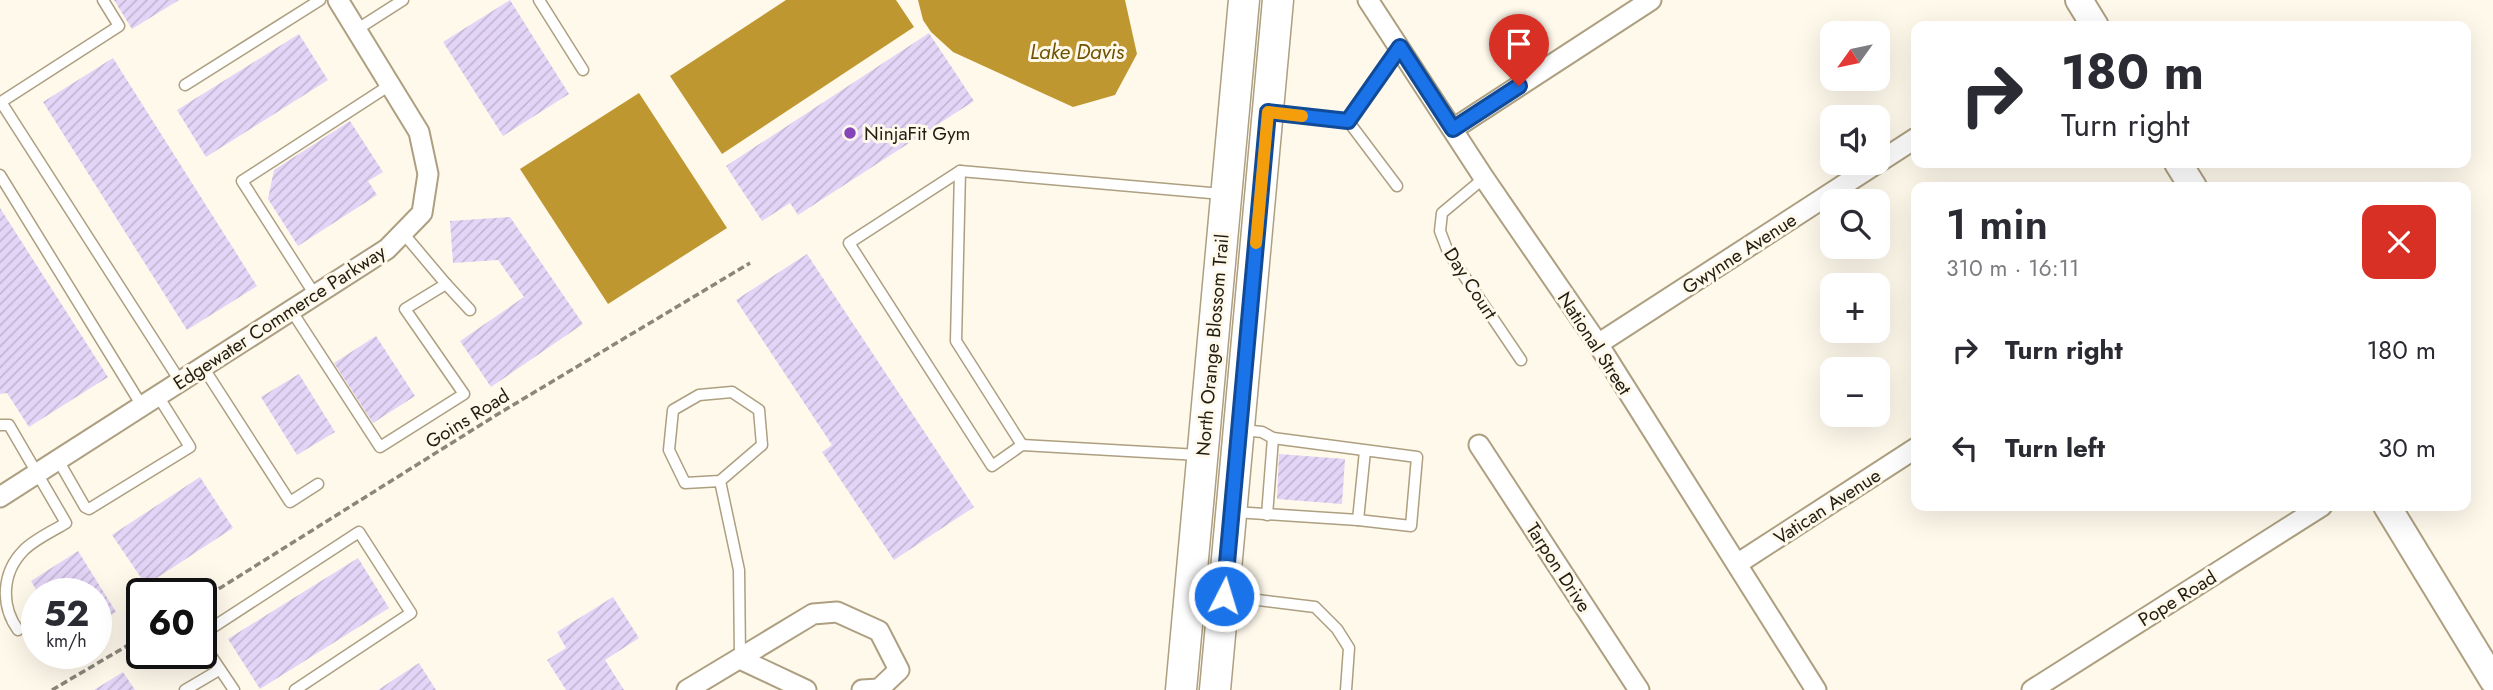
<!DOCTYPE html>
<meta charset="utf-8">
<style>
body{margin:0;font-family:Jost,sans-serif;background:#f2f2f3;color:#2b2b33;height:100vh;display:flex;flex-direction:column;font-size:26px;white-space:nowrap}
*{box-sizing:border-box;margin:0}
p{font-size:23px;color:#7c7c81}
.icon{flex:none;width:38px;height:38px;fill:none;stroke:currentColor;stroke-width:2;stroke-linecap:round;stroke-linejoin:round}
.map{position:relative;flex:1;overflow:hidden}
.details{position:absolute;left:1911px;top:182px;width:560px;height:329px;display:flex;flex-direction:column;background:#fff;border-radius:14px;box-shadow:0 7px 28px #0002}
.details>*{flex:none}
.guide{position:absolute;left:1911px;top:21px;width:560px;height:147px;border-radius:14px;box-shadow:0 7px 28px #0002;background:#fff;color:#2b2b33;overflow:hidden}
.needle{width:46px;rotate:237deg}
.tools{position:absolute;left:1820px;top:21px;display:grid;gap:14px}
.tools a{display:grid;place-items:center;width:70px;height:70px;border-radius:14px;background:#fff;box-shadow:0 7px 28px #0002;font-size:35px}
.speed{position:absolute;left:21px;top:578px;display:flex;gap:14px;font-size:35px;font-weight:700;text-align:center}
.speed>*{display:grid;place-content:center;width:91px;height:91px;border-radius:50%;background:#fff;box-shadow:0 7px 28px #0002;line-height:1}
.speed small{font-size:18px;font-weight:400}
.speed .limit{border:4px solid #111;border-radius:10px;background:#fff;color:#111}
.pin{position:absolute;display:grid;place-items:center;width:60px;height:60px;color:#fff;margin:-72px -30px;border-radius:50% 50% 50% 0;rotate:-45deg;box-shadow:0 0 7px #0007}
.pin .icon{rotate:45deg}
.me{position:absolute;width:77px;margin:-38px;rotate:5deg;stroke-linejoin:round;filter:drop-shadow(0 0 5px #0008)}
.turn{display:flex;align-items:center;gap:24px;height:147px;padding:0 35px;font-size:32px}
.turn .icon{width:91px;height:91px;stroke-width:2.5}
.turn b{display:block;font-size:49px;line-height:60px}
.round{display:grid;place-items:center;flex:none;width:74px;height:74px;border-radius:14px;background:#f2f2f3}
.overview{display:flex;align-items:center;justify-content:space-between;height:119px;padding:0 35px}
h1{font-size:42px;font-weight:600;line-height:52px}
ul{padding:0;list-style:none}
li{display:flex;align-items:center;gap:21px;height:98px;padding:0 35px}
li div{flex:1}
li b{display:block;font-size:26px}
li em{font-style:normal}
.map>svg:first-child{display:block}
.water{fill:#bf9731}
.building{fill:url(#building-hatch)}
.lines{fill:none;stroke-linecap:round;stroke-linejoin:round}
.service-casing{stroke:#ad9f80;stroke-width:13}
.minor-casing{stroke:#ad9f80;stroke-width:23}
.secondary-casing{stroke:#ad9f80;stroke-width:30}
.primary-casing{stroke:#ad9f80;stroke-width:33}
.path{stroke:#8b8679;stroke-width:3.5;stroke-dasharray:7 3.5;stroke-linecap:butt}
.service{stroke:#fff;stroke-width:10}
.minor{stroke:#fff;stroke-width:19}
.secondary{stroke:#fff;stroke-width:26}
.primary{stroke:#fff;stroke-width:30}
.route-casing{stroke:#114b97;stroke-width:18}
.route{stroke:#1a73e8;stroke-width:12}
.slow{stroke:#f59e0b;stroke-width:12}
.poi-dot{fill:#8545ba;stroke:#fff9ec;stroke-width:2.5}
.labels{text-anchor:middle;stroke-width:6;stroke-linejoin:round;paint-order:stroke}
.poi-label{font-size:19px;fill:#221d11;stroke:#fff9ec;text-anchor:start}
.street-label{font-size:19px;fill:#221d11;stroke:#fff9ec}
.water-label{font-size:21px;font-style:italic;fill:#6e5302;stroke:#fff9ec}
</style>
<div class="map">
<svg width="2493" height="690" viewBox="0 0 2493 690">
<defs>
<pattern id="building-hatch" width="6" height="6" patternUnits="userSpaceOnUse" patternTransform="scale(1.75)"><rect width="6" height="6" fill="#e4d4f7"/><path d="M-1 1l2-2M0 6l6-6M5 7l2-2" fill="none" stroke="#c3b6d3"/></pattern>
</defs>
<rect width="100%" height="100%" fill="#fff9ec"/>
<g class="water">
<polygon points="786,0 896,0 914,27 722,154 670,76"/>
<polygon points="918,0 1125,0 1137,54 1115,95 1073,107 953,52 931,32 923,20"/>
<polygon points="639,93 727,228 608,304 520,169"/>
</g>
<g class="building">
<polygon points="114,0 179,0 132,29"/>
<polygon points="510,0 569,94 503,136 443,42"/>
<polygon points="929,33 974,101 798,215 790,203 762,221 726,166"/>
<polygon points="299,34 328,80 206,157 177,110"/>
<polygon points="113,58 257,286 187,330 43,102"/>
<polygon points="350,121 383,172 368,181 377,195 298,246 268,199 274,170"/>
<polygon points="0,208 108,377 29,427 7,393 0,394"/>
<polygon points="510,217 583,324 491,387 460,341 524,297 498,260 453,263 450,221"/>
<polygon points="807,254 974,507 894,560 822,452 832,445 736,300"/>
<polygon points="376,336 415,396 373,423 334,363"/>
<polygon points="299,374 335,432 297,455 261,397"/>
<polygon points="1279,454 1345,459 1342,504 1277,499"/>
<polygon points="200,477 233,528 146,585 112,535"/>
<polygon points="78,551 116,612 96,624 96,593 38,593 31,581"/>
<polygon points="358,558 389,608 260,689 228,639"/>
<polygon points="613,597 639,638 605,660 624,690 566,690 547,660 566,648 557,632"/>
<polygon points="419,663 436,690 378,690"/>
<polygon points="123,672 135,690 94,690"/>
</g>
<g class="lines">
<defs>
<g id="service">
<polyline points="103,0 119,26 1,102 180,381"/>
<polyline points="539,0 583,70"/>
<polyline points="356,30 403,0"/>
<polyline points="185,85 320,0"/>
<polyline points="1272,113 1348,121 1399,47"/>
<polyline points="1348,121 1397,186"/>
<polyline points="960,171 956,341 1022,445"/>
<polyline points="0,175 142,406"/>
<polyline points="1484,178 1442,213 1440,231 1448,252 1521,360"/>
<polyline points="446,284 470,310"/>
<polyline points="315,295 242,181 390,85"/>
<polyline points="291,310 380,447 464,394 405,309 446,284 403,233"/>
<polyline points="203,367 290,502 318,484"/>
<path d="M 0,425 L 9,425 L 66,523 C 53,531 35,539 24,550 C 2,572 0,605 18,630"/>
<polyline points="1199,455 1022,445 992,466 849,243 960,171 1222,194"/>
<polyline points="58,460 85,507 89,509 190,447 158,396"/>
<polyline points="720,481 762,445 759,410 732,392 699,395 673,410 669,450 685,483 720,481 739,570 740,658"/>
<polyline points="1235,512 1358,520 1411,526 1417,457 1273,438 1262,432 1243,430"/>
<polyline points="1267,515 1273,438"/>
<polyline points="1358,520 1365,451"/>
<polyline points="1226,596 1315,607 1337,629 1349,648 1346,690"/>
<polyline points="201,635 359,532 411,613 295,690"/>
<polyline points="201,641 234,690"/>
<polyline points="185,690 219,670"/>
</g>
<g id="minor">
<polyline points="1368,0 1484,178 1598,344 1816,690"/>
<polyline points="1453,129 1651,0"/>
<polyline points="1598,344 1916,138"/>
<polyline points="1479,445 1639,690"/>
<polyline points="0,497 387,249 422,213 428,174 419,132 338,0"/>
<polyline points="1737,564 1916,448"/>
<polyline points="740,659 806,690"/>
<polyline points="687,690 813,614 837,612 879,631 899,670 879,689 862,690"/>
<polyline points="2032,690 2322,506"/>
</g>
<g id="secondary">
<polyline points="2079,0 2095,26"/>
<polyline points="2178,163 2193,187"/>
<polyline points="2387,506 2493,680"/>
</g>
<g id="primary">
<polyline points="1181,690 1244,0"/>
<polyline points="1215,690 1278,0"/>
</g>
</defs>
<use href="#service" class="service-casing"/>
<use href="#minor" class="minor-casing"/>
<use href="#secondary" class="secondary-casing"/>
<use href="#primary" class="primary-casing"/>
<g class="path">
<polyline points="201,600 498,414 750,263"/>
<polyline points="52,690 142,637"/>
</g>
<use href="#service" class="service"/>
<use href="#minor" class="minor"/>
<use href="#secondary" class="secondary"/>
<use href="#primary" class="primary"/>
</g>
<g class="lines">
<defs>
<polyline id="route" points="1224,596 1268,112 1348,121 1400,47 1453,129 1519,86"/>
</defs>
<use href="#route" class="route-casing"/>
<use href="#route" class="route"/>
<polyline class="slow" points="1256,243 1268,112 1302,116"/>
</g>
<circle class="poi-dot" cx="850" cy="133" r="7"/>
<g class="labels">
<g class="poi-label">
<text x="864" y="140">NinjaFit Gym</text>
</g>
<g class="street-label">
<text transform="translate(1739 253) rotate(-33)" y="7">Gwynne Avenue</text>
<text transform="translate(1471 283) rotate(57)" y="7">Day Court</text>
<text transform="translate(279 317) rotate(-33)" y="7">Edgewater Commerce Parkway</text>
<text transform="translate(1595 343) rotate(57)" y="7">National Street</text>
<text transform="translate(1212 345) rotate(-85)" y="7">North Orange Blossom Trail</text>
<text transform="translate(467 418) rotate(-32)" y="7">Goins Road</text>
<text transform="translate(1827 506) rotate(-33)" y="7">Vatican Avenue</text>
<text transform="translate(1559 567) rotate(57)" y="7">Tarpon Drive</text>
<text transform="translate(2177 598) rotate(-32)" y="7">Pope Road</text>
</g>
<g class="water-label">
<text x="1077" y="59">Lake Davis</text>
</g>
</g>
</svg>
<div class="tools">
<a><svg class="needle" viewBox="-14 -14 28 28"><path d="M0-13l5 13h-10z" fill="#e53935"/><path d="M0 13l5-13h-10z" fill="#7c7c81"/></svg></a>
<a><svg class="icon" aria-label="sound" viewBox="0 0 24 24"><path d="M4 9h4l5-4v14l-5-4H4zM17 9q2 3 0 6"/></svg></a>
<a><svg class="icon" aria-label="search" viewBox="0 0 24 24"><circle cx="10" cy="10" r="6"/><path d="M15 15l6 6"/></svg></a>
<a>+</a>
<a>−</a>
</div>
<div class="speed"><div>52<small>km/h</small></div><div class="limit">60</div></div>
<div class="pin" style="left:1519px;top:86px;background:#d93025"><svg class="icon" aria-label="arrive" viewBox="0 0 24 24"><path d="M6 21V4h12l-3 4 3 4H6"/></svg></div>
<svg class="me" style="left:1224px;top:596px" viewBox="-20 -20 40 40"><circle r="17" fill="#1a73e8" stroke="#fff" stroke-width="3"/><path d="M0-11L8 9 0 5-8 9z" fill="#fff"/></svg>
<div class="guide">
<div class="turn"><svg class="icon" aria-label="right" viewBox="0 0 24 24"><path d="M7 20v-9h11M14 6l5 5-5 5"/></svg><div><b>180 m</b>Turn right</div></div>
</div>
<section class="details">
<div class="overview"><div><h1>1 min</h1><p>310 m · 16:11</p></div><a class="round" style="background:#d93025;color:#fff"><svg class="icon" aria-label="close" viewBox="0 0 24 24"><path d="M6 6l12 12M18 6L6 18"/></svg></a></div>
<ul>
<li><svg class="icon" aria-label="right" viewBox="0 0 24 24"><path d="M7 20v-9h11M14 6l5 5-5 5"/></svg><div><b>Turn right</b></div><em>180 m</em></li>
<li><svg class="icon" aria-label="left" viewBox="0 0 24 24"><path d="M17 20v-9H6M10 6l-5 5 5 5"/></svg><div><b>Turn left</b></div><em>30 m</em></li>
</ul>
</section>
</div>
